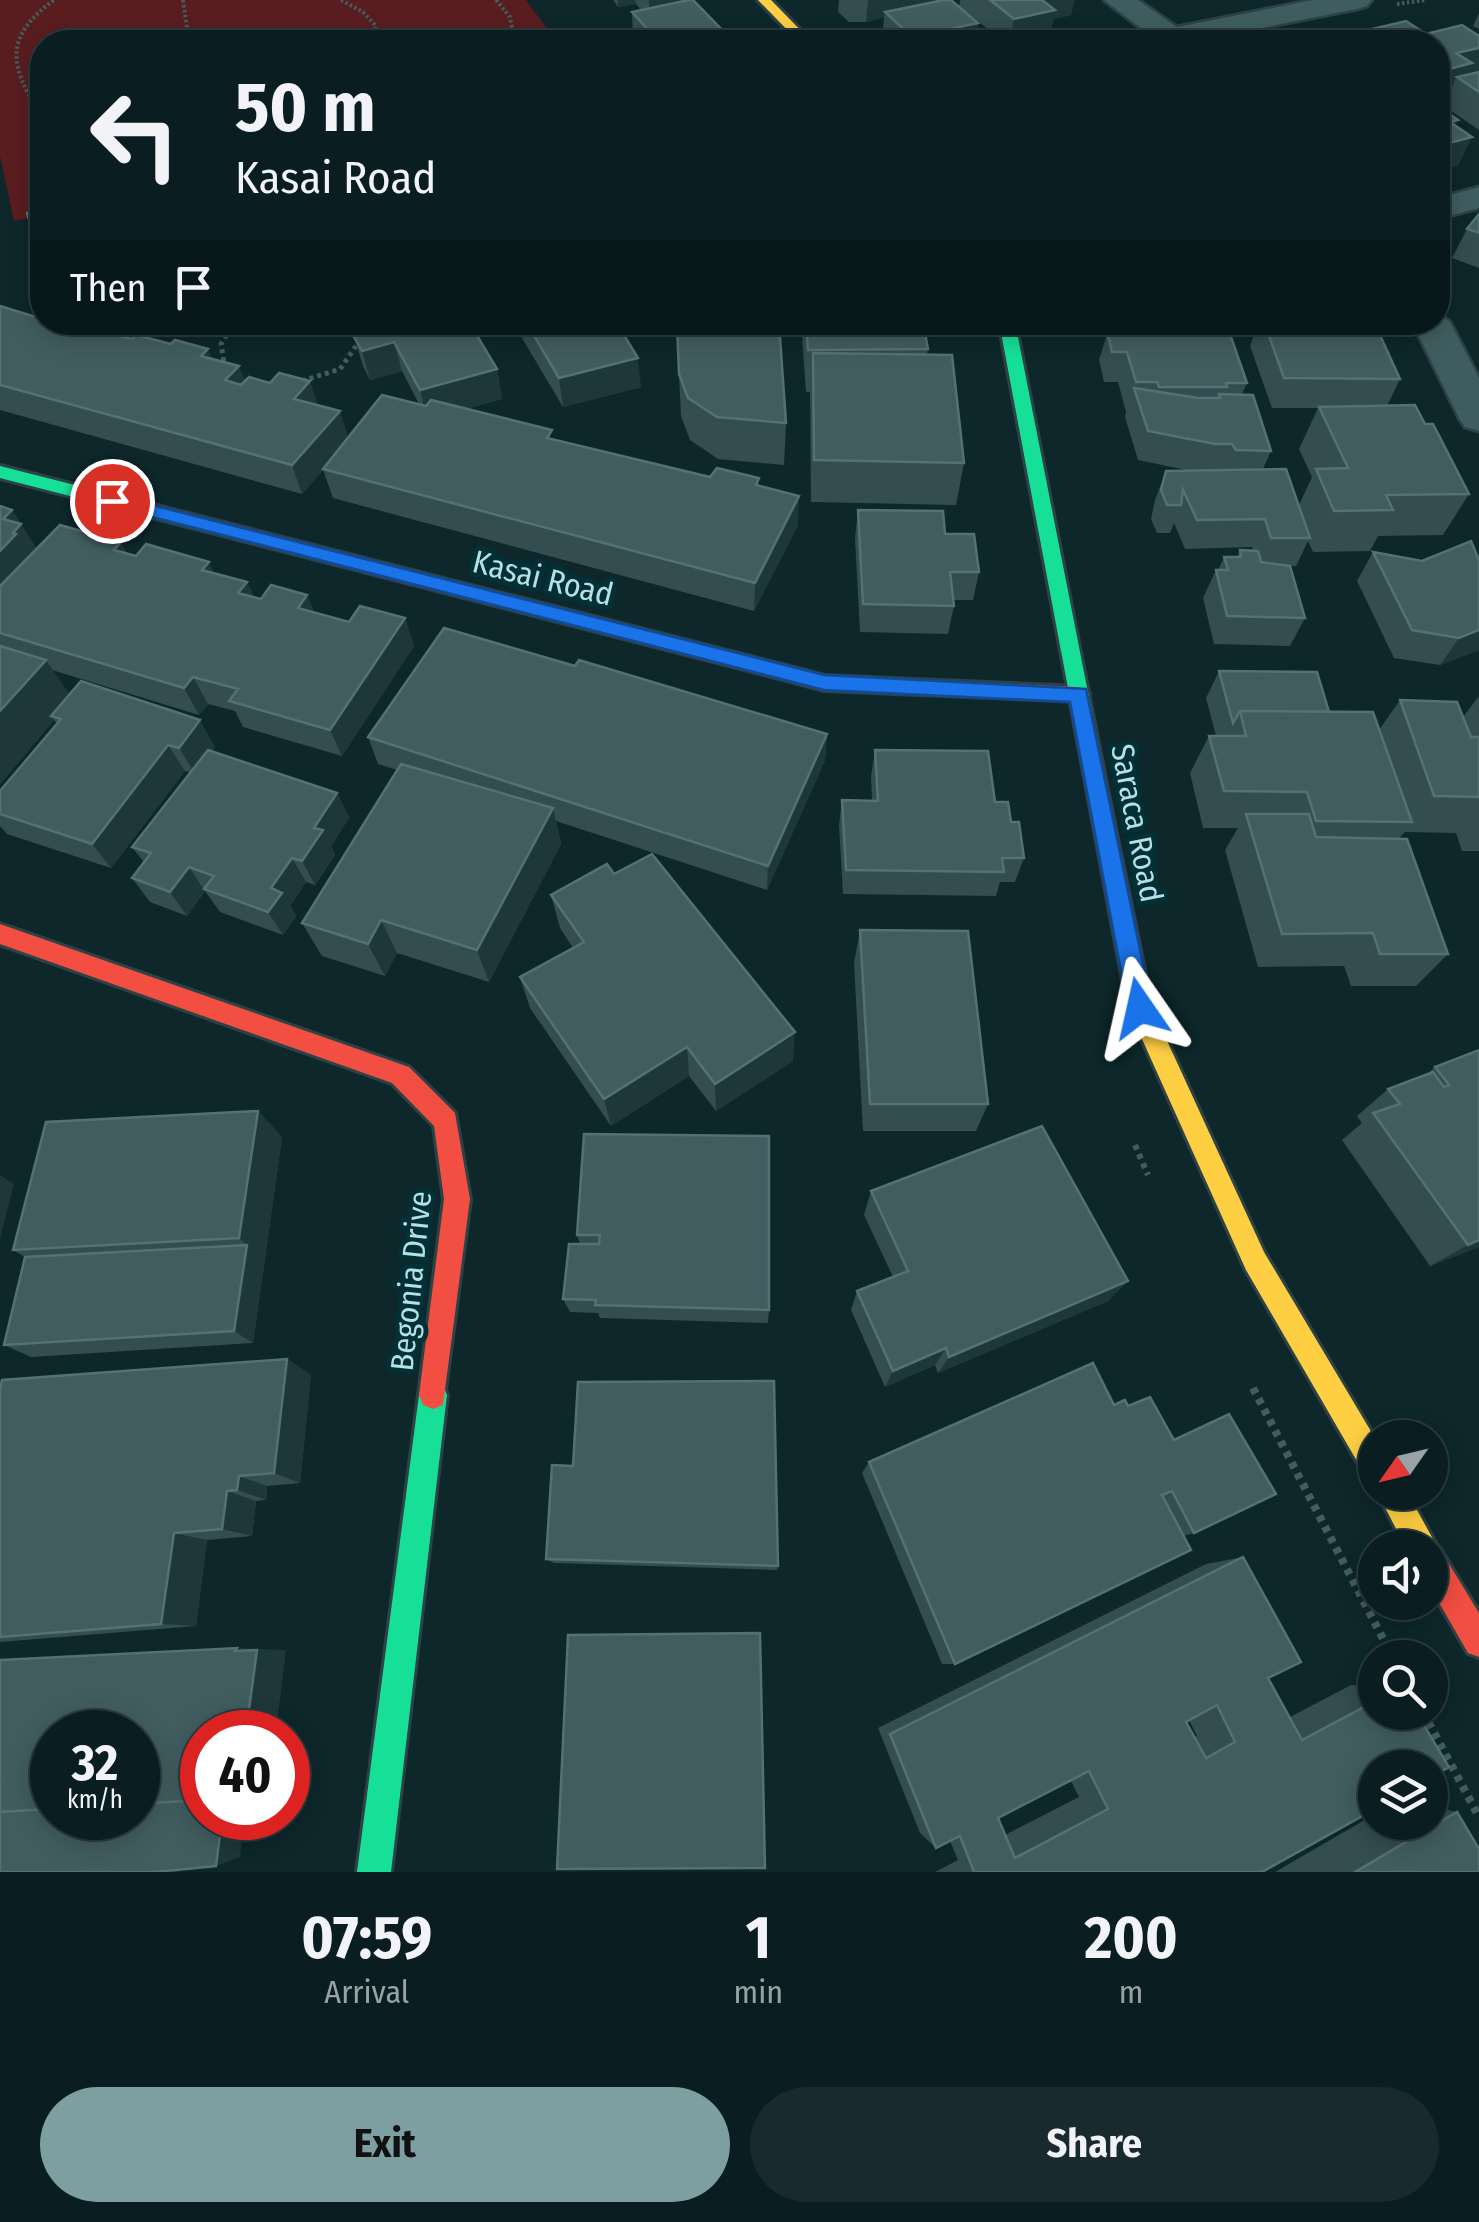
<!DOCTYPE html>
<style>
body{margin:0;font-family:"Fira Sans Condensed",sans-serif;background:#182a2d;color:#f1f3f6;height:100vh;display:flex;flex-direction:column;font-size:38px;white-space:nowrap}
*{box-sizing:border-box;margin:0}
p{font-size:32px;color:#99a2a5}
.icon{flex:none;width:55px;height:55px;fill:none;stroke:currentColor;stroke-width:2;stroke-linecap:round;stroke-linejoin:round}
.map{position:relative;height:1872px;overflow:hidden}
.side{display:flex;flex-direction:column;background:#0a1d20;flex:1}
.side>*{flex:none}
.top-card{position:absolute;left:30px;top:30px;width:1420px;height:305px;border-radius:40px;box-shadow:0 5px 25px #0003,0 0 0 2px #2a3b3e;background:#0a1d20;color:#f1f3f6;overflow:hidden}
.needle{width:65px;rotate:236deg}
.buttons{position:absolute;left:1358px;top:1420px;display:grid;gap:20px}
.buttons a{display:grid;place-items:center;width:90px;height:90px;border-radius:50%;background:#0a1d20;box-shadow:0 5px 25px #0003,0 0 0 2px #2a3b3e;font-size:50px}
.speed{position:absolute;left:30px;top:1710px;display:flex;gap:20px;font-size:50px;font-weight:700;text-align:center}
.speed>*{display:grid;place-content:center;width:130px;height:130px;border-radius:50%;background:#0a1d20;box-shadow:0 5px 25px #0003,0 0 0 2px #2a3b3e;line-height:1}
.speed small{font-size:25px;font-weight:400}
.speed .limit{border:15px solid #d22;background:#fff;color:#111}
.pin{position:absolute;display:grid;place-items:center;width:85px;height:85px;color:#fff;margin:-42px;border:5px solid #fff;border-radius:50%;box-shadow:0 2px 10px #0007}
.me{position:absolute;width:110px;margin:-55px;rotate:349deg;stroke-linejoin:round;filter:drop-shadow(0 0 8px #0008)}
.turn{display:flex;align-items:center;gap:35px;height:210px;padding:0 40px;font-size:45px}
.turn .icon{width:130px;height:130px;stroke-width:2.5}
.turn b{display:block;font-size:70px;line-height:85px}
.then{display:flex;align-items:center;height:95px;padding:0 40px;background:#0003;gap:20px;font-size:38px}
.eta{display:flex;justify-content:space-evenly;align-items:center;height:170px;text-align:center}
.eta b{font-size:60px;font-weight:700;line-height:70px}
.button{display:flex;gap:20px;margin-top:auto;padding:20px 40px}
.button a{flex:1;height:115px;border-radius:60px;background:#7d9fa2;color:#111;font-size:40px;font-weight:700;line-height:115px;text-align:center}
.button a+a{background:#182a2d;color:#f1f3f6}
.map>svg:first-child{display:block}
.green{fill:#5a1d1f}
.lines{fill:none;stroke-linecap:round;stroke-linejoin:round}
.street-casing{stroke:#2d4245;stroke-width:5}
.fast-casing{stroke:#2d4245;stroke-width:6}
.slow-casing{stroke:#2d4245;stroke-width:6}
.jam-casing{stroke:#2d4245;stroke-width:6}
.path-far3{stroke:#435d5f;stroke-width:4;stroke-dasharray:2.5 2.5;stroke-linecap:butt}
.path-far2{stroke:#435d5f;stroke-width:5;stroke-dasharray:4 4;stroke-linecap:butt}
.path-far1{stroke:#435d5f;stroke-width:6;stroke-dasharray:5 5;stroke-linecap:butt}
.path{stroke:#435d5f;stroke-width:8;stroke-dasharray:6 6;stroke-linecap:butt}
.street{fill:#3f5d60;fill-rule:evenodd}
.fast{fill:#16e098;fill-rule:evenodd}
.slow{fill:#ffcf43;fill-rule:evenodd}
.jam{fill:#f24e42;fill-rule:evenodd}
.wall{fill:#334d50;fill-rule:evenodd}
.shaded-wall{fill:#1e373a}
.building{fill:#415d60;stroke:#547174;stroke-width:2.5;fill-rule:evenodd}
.route{fill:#1a73e8;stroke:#114b97;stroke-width:2.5}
.labels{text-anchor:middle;stroke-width:10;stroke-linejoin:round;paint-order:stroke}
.street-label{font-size:32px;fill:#b9dfe3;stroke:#013136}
</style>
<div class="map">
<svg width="1479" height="1872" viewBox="0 0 1479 1872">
<rect width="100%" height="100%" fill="#0d272a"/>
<polygon class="green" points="0,0 526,0 557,42 42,42 42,215 14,221 0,156"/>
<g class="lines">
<defs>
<g id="street">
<polygon points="1104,0 1138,0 1177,27 1313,0 1372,0 1367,6 1357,9 1191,42 1134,42 1138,36 1147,33"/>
<polygon points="1479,187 1479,208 1438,219 1438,198"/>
<polygon points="1438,312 1450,322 1479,378 1479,431 1465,427 1459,418 1412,322 1438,322"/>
<path d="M 278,322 L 318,322 C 309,335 298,335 284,331 Z"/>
</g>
<g id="fast">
<polygon points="999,322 1015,322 1108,794 1098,802 1088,794"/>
<polygon points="0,466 802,670 812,677 802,684 0,478"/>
<polygon points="433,1381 443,1385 447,1395 391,1872 357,1872 419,1395 423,1385"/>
</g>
<g id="slow">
<polygon points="758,0 771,0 812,42 799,42"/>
<polygon points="1098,786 1108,794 1152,1008 1264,1252 1375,1438 1375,1479 1365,1475 1246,1270 1128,1008 1088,794"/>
<polygon points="1377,1492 1407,1492 1438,1548 1433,1558 1430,1560 1430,1548 1406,1548"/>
</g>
<g id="jam">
<polygon points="802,670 824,676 1079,687 1089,694 1079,701 824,690 795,682 792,677 795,672"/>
<polygon points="0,924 409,1067 455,1113 470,1199 443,1405 433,1409 423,1405 419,1395 444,1199 434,1126 392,1083 0,944"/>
<polygon points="1430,1544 1440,1549 1479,1613 1479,1657 1468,1653 1430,1587 1430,1548 1422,1548"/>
</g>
</defs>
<use href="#street" class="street-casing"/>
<use href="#fast" class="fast-casing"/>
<use href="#slow" class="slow-casing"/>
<use href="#jam" class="jam-casing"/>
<g class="path-far3">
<polyline points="183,0 189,42"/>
<polyline points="341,0 363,12 376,26 374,42"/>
<polyline points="496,0 510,17 515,42"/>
<polyline points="1397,4 1426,0"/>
<polyline points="1054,42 1097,32"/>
<path d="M 42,118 C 11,67 1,39 54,0"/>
</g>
<g class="path-far2">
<polyline points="225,369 221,344 235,322"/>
<polyline points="302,381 340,369 365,333 403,322"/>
</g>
<polyline class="path-far1" points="1135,1145 1148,1175"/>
<g class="path">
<polyline points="1253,1388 1393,1658"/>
<polyline points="1423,1712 1479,1817"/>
</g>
<use href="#street" class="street"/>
<use href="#fast" class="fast"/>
<use href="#slow" class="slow"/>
<use href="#jam" class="jam"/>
</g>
<g class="wall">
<polygon points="613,0 685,0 728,36 728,42 636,42 633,40 632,12 641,10 636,4 618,7"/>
<polygon points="839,0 940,0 978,23 975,42 884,42 882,40 884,17 866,22 849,22 838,12"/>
<polygon points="960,0 1074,0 1071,15 1053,19 1050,38 1029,42 1004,42 959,6"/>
<polygon points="1479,13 1479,29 1473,26"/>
<polygon points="1372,29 1426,34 1479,36 1479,130 1444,106 1449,95 1438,97 1438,42 1367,42"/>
<polygon points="1479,214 1479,268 1452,258 1467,229"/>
<polygon points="0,306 42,322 212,359 245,381 318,405 349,437 419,404 402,371 370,380 363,366 354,337 407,322 497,369 502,399 466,409 554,439 710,477 759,486 798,525 754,611 333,498 323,470 302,494 0,410"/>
<polygon points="520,322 616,322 641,387 563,407 522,338"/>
<polygon points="679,322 704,322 698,324 786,423 784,465 718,459 690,440 681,416 679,374 681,324"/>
<polygon points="801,322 923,322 928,349 927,355 964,463 956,505 811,502 810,392 806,392"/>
<polygon points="1106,322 1229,322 1226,331 1247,383 1242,394 1271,451 1263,469 1299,505 1312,477 1299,449 1318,408 1272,408 1250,346 1259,322 1374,322 1400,379 1387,406 1425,424 1469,494 1443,535 1378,536 1370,551 1313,552 1308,541 1296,566 1288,566 1305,618 1290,646 1214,644 1203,598 1216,570 1218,570 1224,557 1237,557 1240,550 1253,551 1252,547 1185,549 1174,523 1170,533 1157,533 1151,519 1155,500 1166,471 1191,471 1138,460 1125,417 1126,412 1118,382 1104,382 1099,360 1108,331"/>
<polygon points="0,506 12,510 36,548 128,554 214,573 247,582 254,597 261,599 307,595 314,612 349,622 405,618 414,646 342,756 243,727 235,711 208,704 199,715 52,670 69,694 215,747 212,751 337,793 349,818 331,846 335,855 315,885 306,882 290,906 296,916 283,935 220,912 205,891 187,916 150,902 132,878 144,862 132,847 190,772 185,771 111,868 7,834 0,826 0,791 57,724 54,720 0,784"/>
<polygon points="858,510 945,534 979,572 973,600 953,600 954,606 948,634 860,632 855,539"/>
<polygon points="1373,552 1422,561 1479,560 1479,650 1440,665 1394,658 1357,581"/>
<polygon points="575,666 827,734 825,760 767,890 556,821 561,844 489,982 397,953 385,976 322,956 302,923 397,770 378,764 368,737"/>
<polygon points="1219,671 1379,730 1400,700 1463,717 1479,696 1479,851 1462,851 1456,833 1405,832 1398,839 1448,954 1416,986 1351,986 1344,966 1258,967 1225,850 1238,828 1203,828 1190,773 1209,736 1216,736 1206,698"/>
<polygon points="875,750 995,802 1011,822 1024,858 1015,882 1000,882 996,896 843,894 839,825 842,800 872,800 871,776"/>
<polygon points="614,874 793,1061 716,1111 689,1076 611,1126 530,1008 520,977 573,948 560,928 551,895"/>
<polygon points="860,930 988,1104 976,1131 863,1131 854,963"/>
<polygon points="1479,1050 1479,1247 1430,1266 1342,1140 1362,1123 1357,1116 1388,1089 1427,1074 1435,1067"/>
<polygon points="258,1111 282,1137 253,1343 31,1357 4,1345 25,1257 13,1250"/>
<polygon points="584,1134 769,1310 768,1323 600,1318 598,1313 570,1312 563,1299 580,1244 577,1235"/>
<polygon points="871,1191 1128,1281 1108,1301 938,1373 935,1365 885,1387 851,1310 857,1291 893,1277 864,1215"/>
<polygon points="287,1359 311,1375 300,1483 267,1486 266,1500 256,1501 252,1536 207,1540 196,1626 0,1642 0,1389"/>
<polygon points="1125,1400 1194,1533 1183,1536 955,1664 942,1664 862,1473 869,1462 1114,1405"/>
<polygon points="573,1466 778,1566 777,1570 554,1563 546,1559"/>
<path d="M 1243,1557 L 1268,1678 L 1290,1717 L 1351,1685 L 1375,1686 L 1375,1712 L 1262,1872 L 935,1872 L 958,1860 L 950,1841 L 936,1848 L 920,1833 L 878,1728 L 1206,1564 ZM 1189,1720 L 1197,1736 L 1195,1737 L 1186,1722 ZM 1071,1781 L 1079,1797 L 1005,1835 L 998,1818 Z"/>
<polygon points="1430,1806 1457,1812 1479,1872 1275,1872 1375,1814 1375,1822 1430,1822"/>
</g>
<g class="shaded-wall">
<polygon points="618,0 635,0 636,4 618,7"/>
<polygon points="649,0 685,0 650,21"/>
<polygon points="868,0 940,0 885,12 884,17 866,22"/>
<polygon points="1042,0 1074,0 1071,15 1053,19 1050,38 1029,42 1010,42 1014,19"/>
<polygon points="978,23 975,42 912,42 912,37"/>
<polygon points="728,36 728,42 698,42"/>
<polygon points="1479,48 1479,73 1456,78 1449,95 1438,97 1438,72 1456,53"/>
<polygon points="1458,120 1447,144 1472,137 1458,166 1438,172 1438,146 1450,122"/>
<polygon points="394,342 402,371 370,380 362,351"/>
<polygon points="208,349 220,378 201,356"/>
<polygon points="638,358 641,387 563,407 559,378"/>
<polygon points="239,366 251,395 225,380"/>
<polygon points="497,369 502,399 427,419 420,390"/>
<polygon points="310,381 320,410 294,399"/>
<polygon points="340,411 349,440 302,494 292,465"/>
<polygon points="799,496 798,525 754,611 755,583"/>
<polygon points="12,510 39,553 0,599 0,551 3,519"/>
<polygon points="121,542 137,570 114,550"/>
<polygon points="209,562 222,590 202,570"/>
<polygon points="247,582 260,610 238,593"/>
<polygon points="307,595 319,623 298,608"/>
<polygon points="405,618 414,646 342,756 330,730"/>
<polygon points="1479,630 1479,650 1440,665 1459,638"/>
<polygon points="46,660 73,699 51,716 54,720 0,784 0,711"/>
<polygon points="193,677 208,704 199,715 184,688"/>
<polygon points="200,720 215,747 195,774 179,748"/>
<polygon points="827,734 825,760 767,890 768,866"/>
<polygon points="168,745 185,771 111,868 92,844"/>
<polygon points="337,793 349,818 331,846 335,855 315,885 302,861 314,828"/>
<polygon points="553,808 561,844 489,982 477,950"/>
<polygon points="292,858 306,882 290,906 296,916 283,935 268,912 271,888"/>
<polygon points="189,867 205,891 187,916 170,892"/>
<polygon points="381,920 397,953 385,976 368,944"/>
<polygon points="795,1032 793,1061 716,1111 715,1084"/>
<polygon points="687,1047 689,1076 611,1126 604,1099"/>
<polygon points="258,1111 282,1137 265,1260 239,1238"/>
<polygon points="0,1175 14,1184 0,1239"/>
<polygon points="1479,1240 1479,1247 1430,1266 1468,1245"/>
<polygon points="247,1245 265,1260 253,1343 234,1331"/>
<polygon points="1128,1281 1108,1301 938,1373 949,1357"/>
<polygon points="946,1348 935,1365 885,1387 893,1371"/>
<polygon points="287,1359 311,1375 300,1483 274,1473"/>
<polygon points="239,1476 267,1486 266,1500 237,1490"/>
<polygon points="227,1491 256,1501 252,1536 222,1529"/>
<polygon points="174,1533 207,1540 196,1626 161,1624"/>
<polygon points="237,1648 286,1650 276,1732 246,1732 235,1651"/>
<polygon points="222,1818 244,1818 240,1857 216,1866"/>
<polygon points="182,1861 180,1872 155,1872 155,1871"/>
</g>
<g class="building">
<polygon points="689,0 693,0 728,36 698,42 659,42 632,12"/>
<polygon points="944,0 951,0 978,23 912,37 885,12"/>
<polygon points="990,0 1042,0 1055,10 1014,19"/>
<polygon points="1406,21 1426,34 1462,25 1479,36 1479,48 1456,53 1472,63 1438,72 1438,42 1392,42 1372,29"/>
<polygon points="1479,72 1479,92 1457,77"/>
<polygon points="1438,106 1458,120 1450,122 1472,137 1438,146"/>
<polygon points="42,209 42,264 27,213"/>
<polygon points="1479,214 1479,233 1467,229"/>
<polygon points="0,306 42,319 42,322 53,322 132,339 137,335 171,344 175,340 208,349 201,356 239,366 225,380 241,385 249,377 270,383 279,373 310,381 294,399 340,411 292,465 0,385"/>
<polygon points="407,322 469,322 497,369 420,390 394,342 362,351 354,337"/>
<polygon points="526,322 616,322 638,358 559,378"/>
<polygon points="806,322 923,322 928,349 808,350"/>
<polygon points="1264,322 1374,322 1400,379 1284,378"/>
<polygon points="779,323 786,423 717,417 688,398 679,374 677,325"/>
<polygon points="1107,331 1229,331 1247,383 1226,383 1227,387 1159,387 1157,382 1136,382 1127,352 1112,352"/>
<polygon points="813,353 952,355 964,463 814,460"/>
<polygon points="1134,388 1198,398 1220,398 1219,394 1253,395 1271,451 1236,450 1232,444 1215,444 1148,431"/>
<polygon points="382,395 426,406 431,400 552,430 547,438 710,477 717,468 759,478 756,485 799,496 755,583 323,469"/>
<polygon points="1415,405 1425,424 1433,424 1469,494 1386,495 1393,510 1334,511 1316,469 1348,468 1319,407"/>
<polygon points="1286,469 1310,538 1271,538 1265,519 1197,520 1183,490 1181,505 1167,505 1161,490 1166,471"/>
<polygon points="0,506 12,510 3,519 21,524 13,533 16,534 0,551"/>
<polygon points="858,510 943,511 945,534 974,534 979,572 950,572 954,606 863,604"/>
<polygon points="60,525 121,542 114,550 136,556 146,544 209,562 202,570 247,582 238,593 261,599 271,585 307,595 298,608 349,622 360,606 405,618 330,730 229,701 238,689 193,677 184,688 0,633 0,586"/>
<polygon points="1471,541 1479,560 1479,630 1459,638 1412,630 1373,552 1422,561"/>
<polygon points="1240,550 1258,551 1261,562 1290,566 1305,618 1227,616 1216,570 1228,570 1224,557 1241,557"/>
<polygon points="444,628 575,666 579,660 827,734 768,866 368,737"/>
<polygon points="0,646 46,660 0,711"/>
<polygon points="1219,671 1317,672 1329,712 1240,711 1233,723"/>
<polygon points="81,681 200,720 179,748 168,745 92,844 0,814 0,791 61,719 51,716"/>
<polygon points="1400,700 1457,702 1471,737 1479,737 1479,797 1434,796"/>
<polygon points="1240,711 1373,712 1412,822 1316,821 1307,792 1224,791 1209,736 1246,736"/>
<polygon points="208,750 337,793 314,828 323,830 302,861 292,858 271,888 282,893 268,912 204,889 214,876 189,867 170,892 132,878 151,853 132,847"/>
<polygon points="875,750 988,751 995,802 1008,802 1011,822 1019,822 1024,858 1002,858 1004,872 846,870 842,800 878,801"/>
<polygon points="401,764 553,808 477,950 381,920 368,944 302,923"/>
<polygon points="1246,814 1309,814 1316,837 1407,839 1448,954 1380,954 1373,933 1282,934"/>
<polygon points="652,854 795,1032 715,1084 687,1047 604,1099 520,977 584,942 551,895 607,864 614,874"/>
<polygon points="860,930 968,931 988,1104 870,1104"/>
<polygon points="1479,1050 1479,1240 1468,1245 1373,1113 1400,1104 1388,1089 1433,1072 1444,1087 1449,1085 1435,1067"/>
<polygon points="258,1111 239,1238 13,1250 46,1122"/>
<polygon points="1042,1126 1128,1281 949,1357 946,1348 893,1371 857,1291 908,1271 871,1191"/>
<polygon points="584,1134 769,1136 769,1310 595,1305 596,1300 563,1299 569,1244 599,1244 600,1235 577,1235"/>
<polygon points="247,1245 234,1331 4,1345 25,1257"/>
<polygon points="287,1359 274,1473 239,1476 237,1490 227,1491 222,1529 174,1533 161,1624 0,1637 0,1389 2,1380"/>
<polygon points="1093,1363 1114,1405 1125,1400 1128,1406 1150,1397 1174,1440 1229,1414 1276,1494 1194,1533 1172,1491 1162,1495 1191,1550 955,1664 869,1462"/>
<polygon points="774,1381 778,1566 546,1559 552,1465 573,1466 578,1382"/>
<path d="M 1243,1557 L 1301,1662 L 1268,1678 L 1302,1740 L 1375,1701 L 1375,1712 L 1416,1712 L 1449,1767 L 1430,1778 L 1430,1768 L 1375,1768 L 1375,1809 L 1262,1872 L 974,1872 L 960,1836 L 936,1848 L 890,1734 ZM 1217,1705 L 1235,1742 L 1206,1758 L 1186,1722 ZM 1089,1771 L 1108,1809 L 1015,1858 L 998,1818 Z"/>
<polygon points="760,1633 765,1868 557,1869 568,1635"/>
<polygon points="237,1648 235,1651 257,1650 246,1732 202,1732 202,1800 138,1804 138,1732 52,1732 52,1809 0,1812 0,1660"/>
<polygon points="202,1800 202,1818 222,1818 216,1866 155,1872 0,1872 0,1812 52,1809 52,1818 138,1818 138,1804"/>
<polygon points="1457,1812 1479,1849 1479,1872 1355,1872"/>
</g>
<polygon class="route" points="112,495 824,675 1086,689 1152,1008 1148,1016 1140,1019 1132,1016 1128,1008 1070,702 824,690 106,505 103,501"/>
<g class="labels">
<g class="street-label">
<text transform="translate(543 578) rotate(14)" y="11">Kasai Road</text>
<text transform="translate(1137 823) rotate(79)" y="11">Saraca Road</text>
<text transform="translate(411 1281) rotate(-84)" y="11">Begonia Drive</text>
</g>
</g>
</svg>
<div class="buttons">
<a><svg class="needle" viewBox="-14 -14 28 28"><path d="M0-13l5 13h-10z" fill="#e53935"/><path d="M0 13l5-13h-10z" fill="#99a2a5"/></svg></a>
<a><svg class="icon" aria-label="sound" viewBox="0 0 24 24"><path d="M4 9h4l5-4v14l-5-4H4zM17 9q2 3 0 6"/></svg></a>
<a><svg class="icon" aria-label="search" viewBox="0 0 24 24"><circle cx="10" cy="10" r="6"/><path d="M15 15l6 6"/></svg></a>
<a><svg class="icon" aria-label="layers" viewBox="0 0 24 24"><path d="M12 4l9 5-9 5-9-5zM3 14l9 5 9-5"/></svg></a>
</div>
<div class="speed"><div>32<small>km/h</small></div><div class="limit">40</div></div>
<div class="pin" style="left:112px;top:501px;background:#d93025"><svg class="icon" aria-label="arrive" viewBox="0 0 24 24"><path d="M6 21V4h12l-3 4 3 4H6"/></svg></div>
<svg class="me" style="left:1140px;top:1008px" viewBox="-20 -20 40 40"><path d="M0-17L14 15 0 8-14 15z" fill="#1a73e8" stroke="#fff" stroke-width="4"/></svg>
<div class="top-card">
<div class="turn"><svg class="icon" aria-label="left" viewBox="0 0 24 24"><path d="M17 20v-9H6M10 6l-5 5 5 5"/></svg><div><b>50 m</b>Kasai Road</div></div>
<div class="then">Then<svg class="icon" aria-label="arrive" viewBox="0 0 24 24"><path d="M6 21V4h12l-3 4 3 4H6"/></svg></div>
</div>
</div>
<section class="side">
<div class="eta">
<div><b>07:59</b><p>Arrival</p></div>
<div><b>1</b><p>min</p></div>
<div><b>200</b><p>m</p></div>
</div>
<div class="button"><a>Exit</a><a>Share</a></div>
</section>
